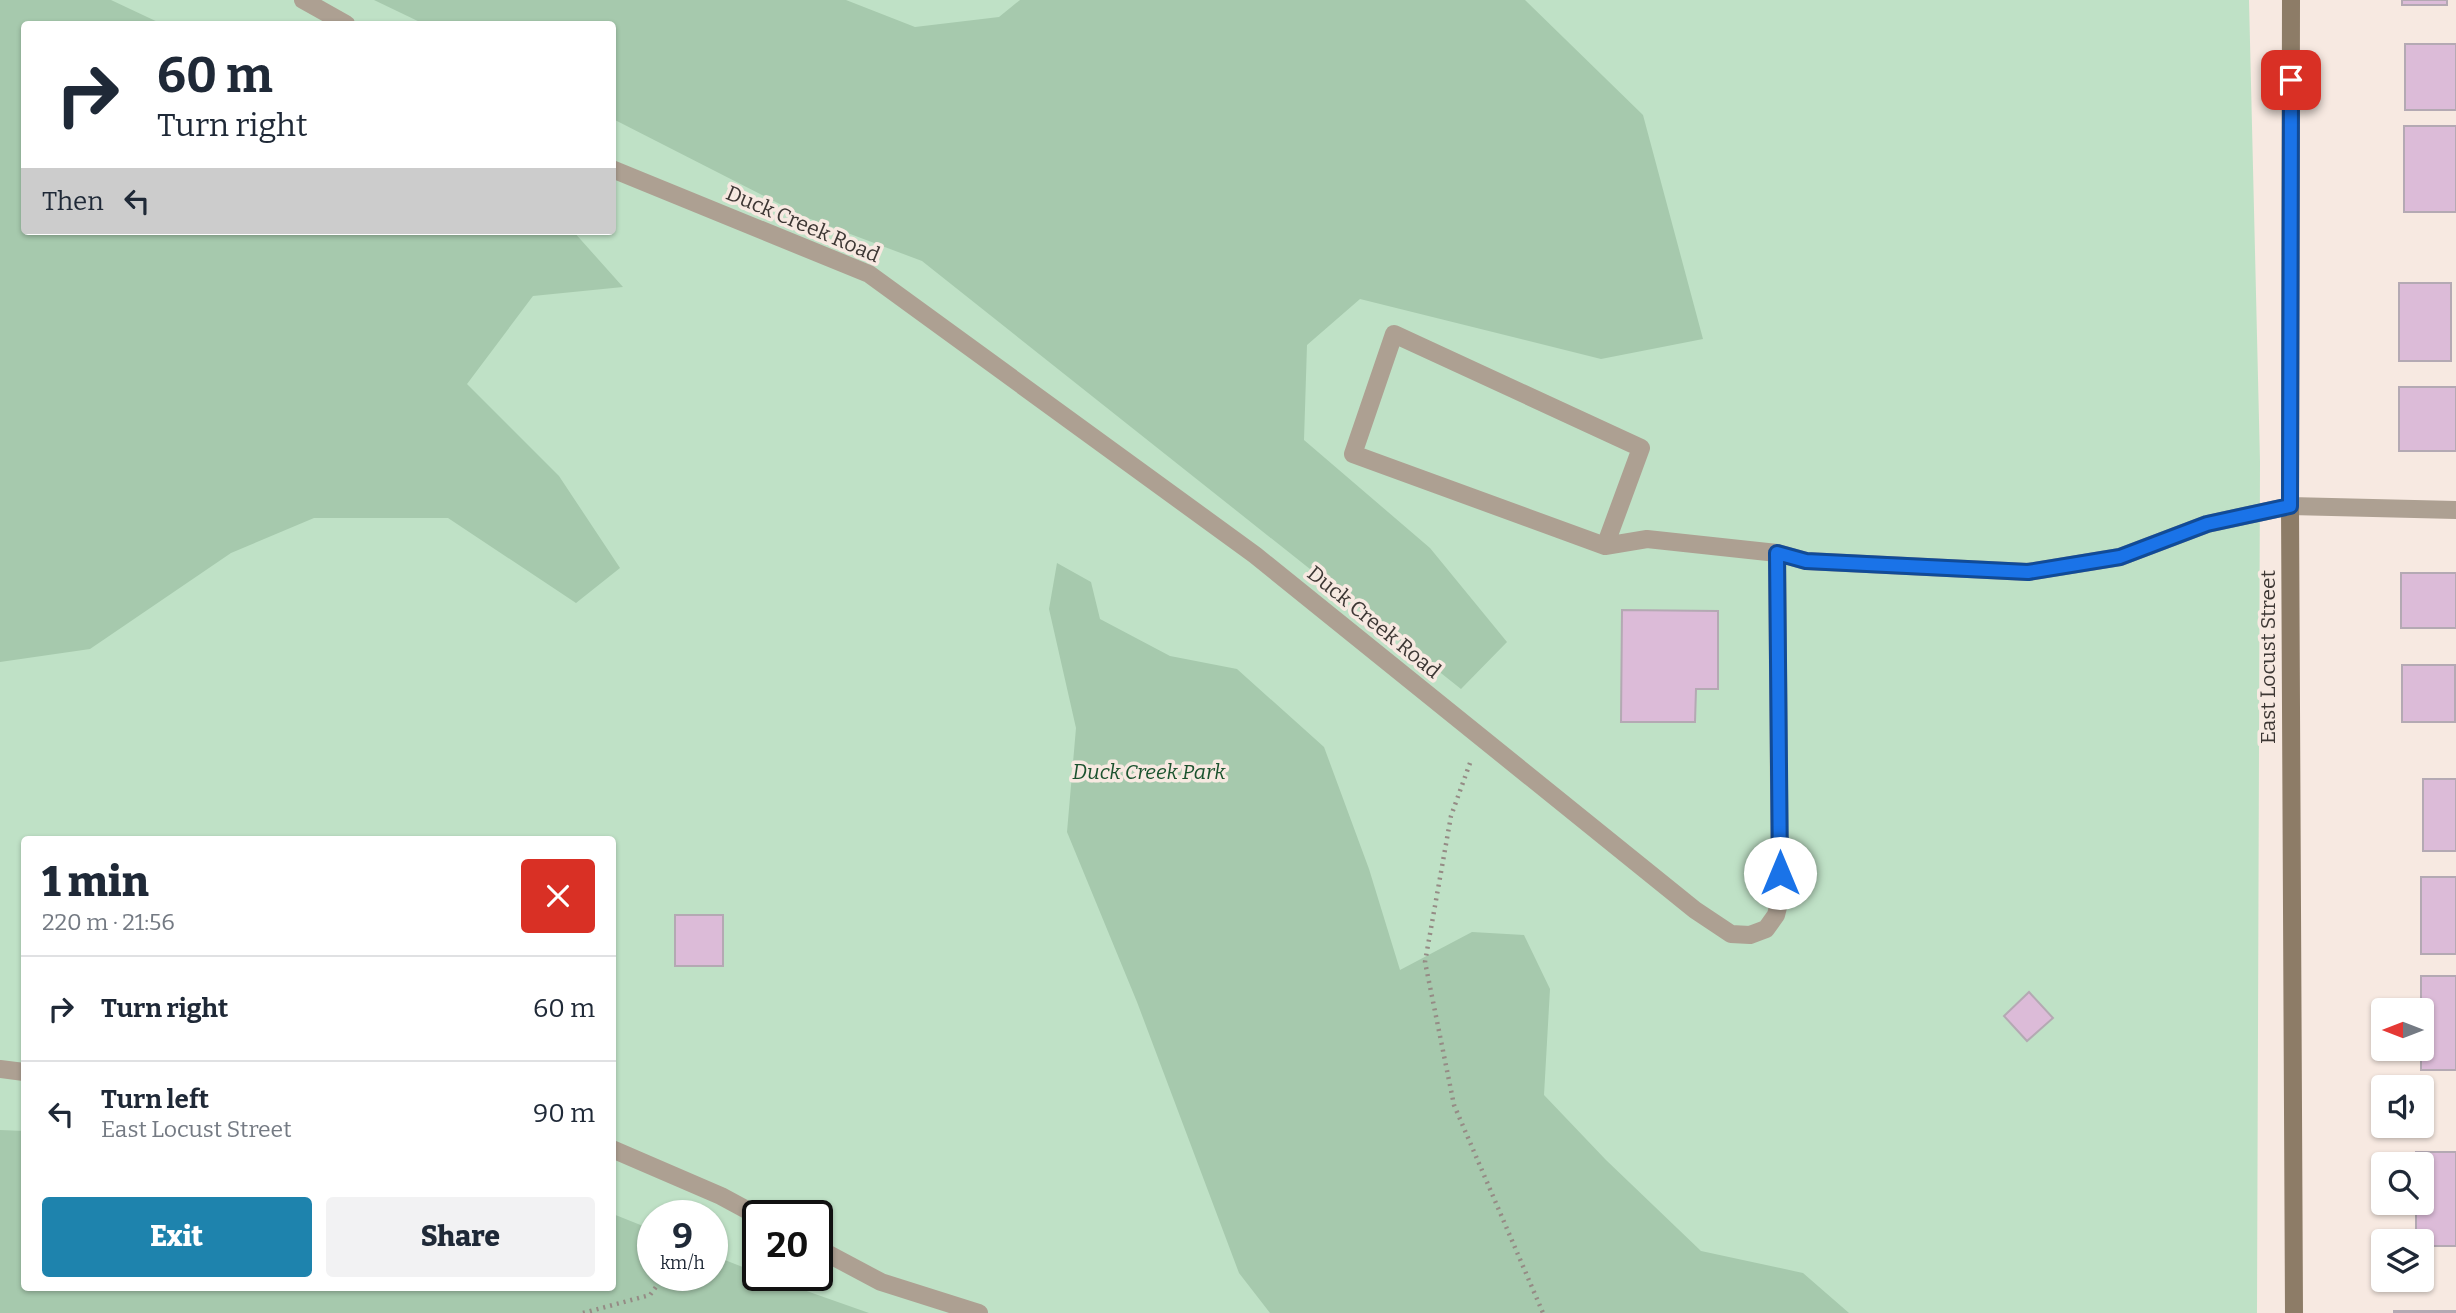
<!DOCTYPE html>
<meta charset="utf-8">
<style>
body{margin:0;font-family:Bitter,serif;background:#f2f2f3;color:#1f2937;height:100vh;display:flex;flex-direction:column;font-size:26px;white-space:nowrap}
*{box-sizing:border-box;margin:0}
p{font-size:23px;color:#747a83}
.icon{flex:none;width:38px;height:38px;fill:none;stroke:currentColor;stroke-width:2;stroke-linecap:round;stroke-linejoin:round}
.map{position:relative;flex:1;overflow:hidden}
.sheet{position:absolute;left:21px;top:836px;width:595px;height:455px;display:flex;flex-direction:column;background:#fff;border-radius:7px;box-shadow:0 2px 5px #0004}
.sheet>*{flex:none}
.top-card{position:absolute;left:21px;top:21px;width:595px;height:214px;border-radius:7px;box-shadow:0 2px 5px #0004;background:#fff;color:#1f2937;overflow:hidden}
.needle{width:46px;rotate:270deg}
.buttons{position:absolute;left:2371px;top:998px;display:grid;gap:14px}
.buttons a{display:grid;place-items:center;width:63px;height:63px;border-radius:7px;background:#fff;box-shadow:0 2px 5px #0004;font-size:35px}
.speed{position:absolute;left:637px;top:1200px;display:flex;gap:14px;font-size:35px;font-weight:700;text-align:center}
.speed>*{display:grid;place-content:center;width:91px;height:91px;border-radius:50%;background:#fff;box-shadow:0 2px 5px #0004;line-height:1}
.speed small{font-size:18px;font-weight:400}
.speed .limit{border:4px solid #111;border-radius:10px;background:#fff;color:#111}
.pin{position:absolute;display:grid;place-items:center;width:60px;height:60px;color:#fff;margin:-30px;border-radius:14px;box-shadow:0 4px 10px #0006}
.me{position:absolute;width:77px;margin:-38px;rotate:0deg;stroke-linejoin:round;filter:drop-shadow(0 0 5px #0008)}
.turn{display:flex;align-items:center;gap:24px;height:147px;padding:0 21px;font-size:32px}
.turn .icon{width:91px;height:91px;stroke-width:2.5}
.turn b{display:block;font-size:49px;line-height:60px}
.then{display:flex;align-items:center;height:66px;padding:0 21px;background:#0003;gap:14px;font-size:26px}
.round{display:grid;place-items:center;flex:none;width:74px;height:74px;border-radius:7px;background:#f2f2f3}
.overview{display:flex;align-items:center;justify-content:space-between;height:119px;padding:0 21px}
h1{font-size:42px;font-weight:800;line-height:52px}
.button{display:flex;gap:14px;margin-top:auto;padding:14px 21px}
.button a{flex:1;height:80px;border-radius:7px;background:#1e83ad;color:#fff;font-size:28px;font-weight:800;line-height:80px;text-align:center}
.button a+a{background:#f2f2f3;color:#1f2937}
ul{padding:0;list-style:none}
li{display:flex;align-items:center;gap:21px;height:105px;padding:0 21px;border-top:2px solid #e0e1e3}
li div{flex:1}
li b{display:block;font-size:26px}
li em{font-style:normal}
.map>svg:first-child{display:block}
.green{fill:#bfe1c6;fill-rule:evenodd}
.forest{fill:#a6c9ad}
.building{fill:#dcbbd8;stroke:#b4a9b3;stroke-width:2}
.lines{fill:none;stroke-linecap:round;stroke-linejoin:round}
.path{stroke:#958b85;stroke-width:4.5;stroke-dasharray:2 5;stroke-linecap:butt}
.service{stroke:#ada092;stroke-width:18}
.minor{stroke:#ada092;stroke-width:18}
.secondary{stroke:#8d7c67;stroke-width:18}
.route-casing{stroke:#114b97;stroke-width:18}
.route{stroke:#1a73e8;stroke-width:12}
.labels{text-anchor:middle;stroke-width:7;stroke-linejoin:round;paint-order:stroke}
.street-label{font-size:21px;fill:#3d3734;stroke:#f7e9e1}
.park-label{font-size:21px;font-style:italic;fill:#1b522e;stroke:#f7e9e1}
</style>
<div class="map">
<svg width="2456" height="1313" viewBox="0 0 2456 1313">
<rect width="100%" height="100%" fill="#f7e9e1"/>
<path class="green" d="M 0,0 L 2249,0 L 2260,462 L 2257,1313 L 0,1313 ZM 24,24 L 612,24 L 612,231 L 24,231 ZM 24,840 L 612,840 L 612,1288 L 24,1288 ZM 653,1216 L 712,1216 L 712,1276 L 653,1276 ZM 758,1216 L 817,1216 L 817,1276 L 758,1276 Z"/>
<g class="forest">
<polygon points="0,0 111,0 162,24 24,24 24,231 573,231 623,287 533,296 467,384 559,476 620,568 576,603 448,518 314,518 231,553 90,649 0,662"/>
<polygon points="374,0 846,0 915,27 999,17 1020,0 1525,0 1643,115 1703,339 1601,359 1360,299 1307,345 1304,440 1430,548 1507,642 1461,689 922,261 805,217 613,119 612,24 424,24"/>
<polygon points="1057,563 1091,582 1100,619 1170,656 1237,669 1324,747 1369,869 1400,970 1472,932 1524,935 1550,989 1544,1095 1606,1160 1701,1251 1803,1273 1849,1313 1270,1313 1239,1273 1137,1002 1067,832 1076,728 1049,609"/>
<polygon points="0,1130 24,1131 24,1288 612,1288 613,1214 653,1230 653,1276 712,1276 712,1255 758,1273 758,1276 764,1276 869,1313 0,1313"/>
</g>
<g class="building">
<rect x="2402" y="0" width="45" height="5"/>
<rect x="2405" y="44" width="51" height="66"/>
<rect x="2404" y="126" width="52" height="86"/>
<rect x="2399" y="283" width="52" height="78"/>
<rect x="2399" y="387" width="57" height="64"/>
<rect x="2401" y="573" width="55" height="55"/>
<polygon points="1622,610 1718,611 1718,689 1696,689 1695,722 1621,722"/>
<rect x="2402" y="665" width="53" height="57"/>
<rect x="2423" y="779" width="33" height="72"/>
<rect x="2421" y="877" width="35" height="77"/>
<rect x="675" y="915" width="48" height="51"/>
<rect x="2421" y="976" width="35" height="94"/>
<polygon points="2029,992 2053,1018 2027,1041 2004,1016"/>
<polygon points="2416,1152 2456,1152 2456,1246 2422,1246 2422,1241 2416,1241 2416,1202 2422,1202 2422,1164 2416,1164"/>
<rect x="2394" y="1311" width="62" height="2"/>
</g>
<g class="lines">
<g class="path">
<polyline points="1470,763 1451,816 1425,962 1454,1105 1543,1313"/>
<polyline points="583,1313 650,1295 664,1276"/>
</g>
<g class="service">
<polyline points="303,0 346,24"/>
<polyline points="612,169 869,274 1255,555 1695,910 1731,934 1750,935 1766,929 1776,915 1780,899 1777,553"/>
<polyline points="1605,546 1641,448 1394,334 1353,454 1605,546 1647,539 1777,553 1806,561 2028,572 2120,557 2207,524 2290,506"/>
<polyline points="0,1069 24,1072"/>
<polyline points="612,1149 721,1196 758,1216"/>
<polyline points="817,1248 881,1282 979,1313"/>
</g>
<polyline class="minor" points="2290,506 2456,510"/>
<polyline class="secondary" points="2291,0 2290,506 2294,1313"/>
</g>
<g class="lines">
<defs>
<polyline id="route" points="1780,873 1777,553 1806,561 2028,572 2120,557 2207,524 2290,506 2291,80"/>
</defs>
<use href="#route" class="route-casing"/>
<use href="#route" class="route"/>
</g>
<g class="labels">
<g class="street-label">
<text transform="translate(803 224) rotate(23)" y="7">Duck Creek Road</text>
<text transform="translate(1374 622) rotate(39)" y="7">Duck Creek Road</text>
<text transform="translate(2268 657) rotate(-90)" y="7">East Locust Street</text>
</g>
<g class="park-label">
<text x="1149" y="779">Duck Creek Park</text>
</g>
</g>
</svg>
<div class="buttons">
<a><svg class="needle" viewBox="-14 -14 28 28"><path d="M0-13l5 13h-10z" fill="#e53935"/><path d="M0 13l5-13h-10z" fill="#747a83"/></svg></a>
<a><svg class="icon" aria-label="sound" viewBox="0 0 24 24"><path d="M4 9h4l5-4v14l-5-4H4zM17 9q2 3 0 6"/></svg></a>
<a><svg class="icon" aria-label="search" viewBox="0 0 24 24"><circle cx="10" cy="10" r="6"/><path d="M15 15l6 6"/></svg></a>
<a><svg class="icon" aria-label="layers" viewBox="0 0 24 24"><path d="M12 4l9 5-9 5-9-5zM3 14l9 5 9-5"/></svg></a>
</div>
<div class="speed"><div>9<small>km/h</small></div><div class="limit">20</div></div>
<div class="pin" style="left:2291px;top:80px;background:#d93025"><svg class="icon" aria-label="arrive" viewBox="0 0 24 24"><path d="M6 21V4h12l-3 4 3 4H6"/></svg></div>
<svg class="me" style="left:1780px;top:873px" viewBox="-20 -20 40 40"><circle r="19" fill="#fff"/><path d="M0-13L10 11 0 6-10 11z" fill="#1a73e8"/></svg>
<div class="top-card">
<div class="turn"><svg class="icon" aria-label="right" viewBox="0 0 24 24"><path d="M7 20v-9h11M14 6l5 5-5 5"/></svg><div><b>60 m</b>Turn right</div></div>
<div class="then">Then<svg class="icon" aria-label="left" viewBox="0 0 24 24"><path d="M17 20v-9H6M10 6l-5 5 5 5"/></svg></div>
</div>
<section class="sheet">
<div class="overview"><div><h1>1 min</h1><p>220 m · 21:56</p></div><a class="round" style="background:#d93025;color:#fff"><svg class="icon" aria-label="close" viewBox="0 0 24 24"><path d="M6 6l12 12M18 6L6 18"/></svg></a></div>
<ul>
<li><svg class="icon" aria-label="right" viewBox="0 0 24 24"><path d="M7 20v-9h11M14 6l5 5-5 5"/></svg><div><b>Turn right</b></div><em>60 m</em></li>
<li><svg class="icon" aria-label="left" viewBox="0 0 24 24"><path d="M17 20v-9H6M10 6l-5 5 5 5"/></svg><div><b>Turn left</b><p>East Locust Street</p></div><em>90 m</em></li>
</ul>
<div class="button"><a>Exit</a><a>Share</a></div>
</section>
</div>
